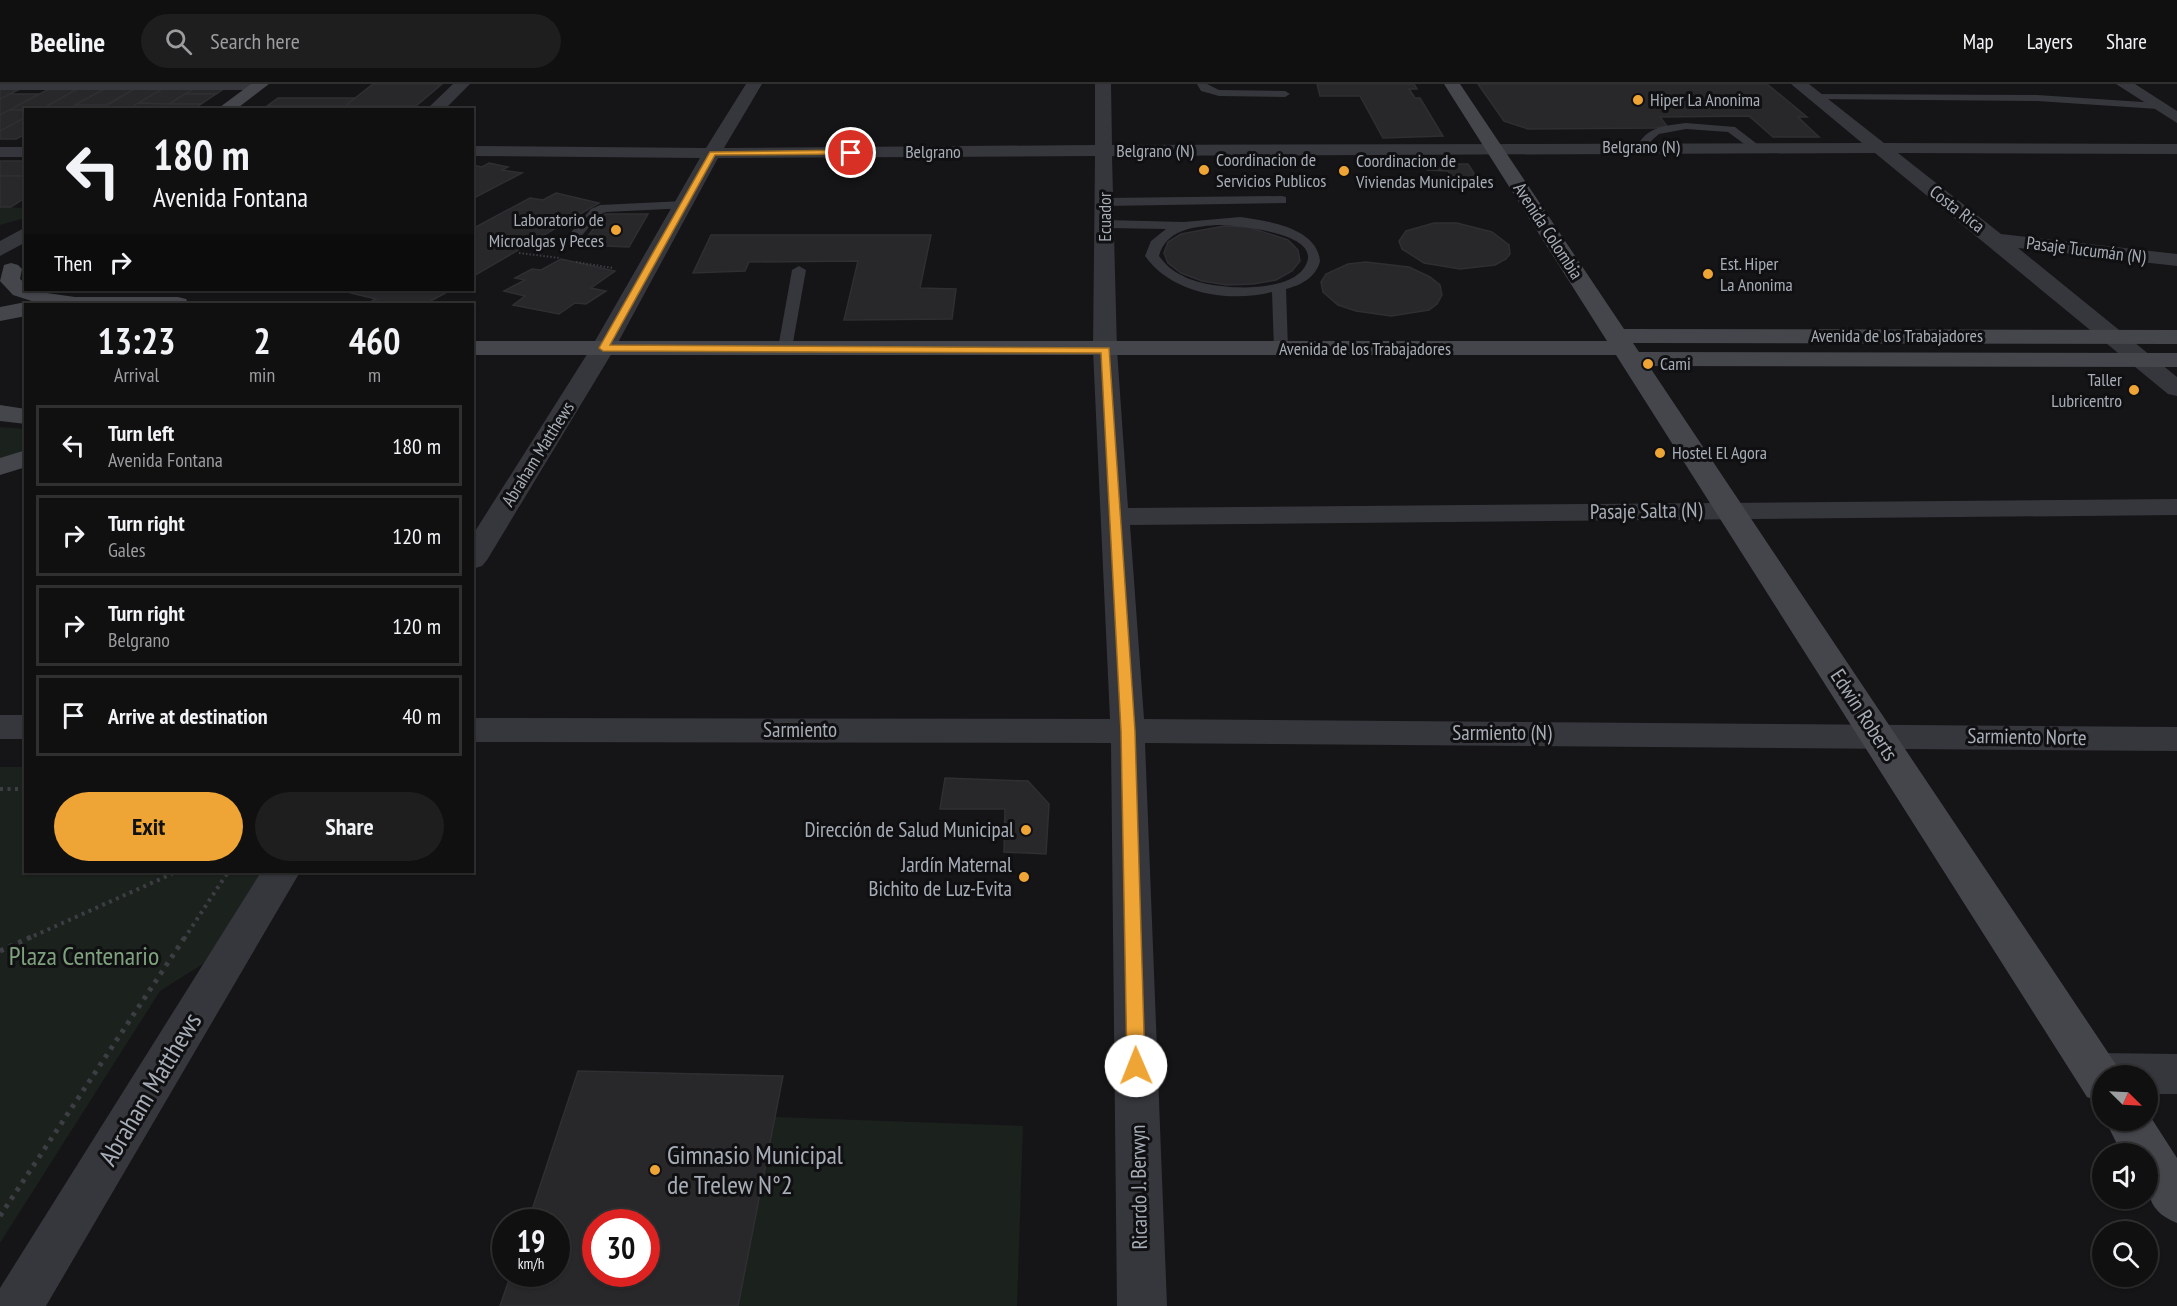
<!DOCTYPE html>
<meta charset="utf-8">
<style>
body{margin:0;font-family:"PT Sans Narrow",sans-serif;background:#1e1e1f;color:#f1f3f6;height:100vh;display:flex;flex-direction:column;font-size:22px;white-space:nowrap}
*{box-sizing:border-box;margin:0}
p{font-size:20px;color:#9c9d9f}
.icon{flex:none;width:33px;height:33px;fill:none;stroke:currentColor;stroke-width:2;stroke-linecap:round;stroke-linejoin:round}
.map{position:relative;flex:1;overflow:hidden}
.details{position:absolute;left:24px;top:219px;width:450px;height:570px;display:flex;flex-direction:column;background:#101011;border-radius:0px;box-shadow:0 2px 4px #0004,0 0 0 2px #303031}
.details>*{flex:none}
.guide{position:absolute;left:24px;top:24px;width:450px;height:183px;border-radius:0px;box-shadow:0 2px 4px #0004,0 0 0 2px #303031;background:#101011;color:#f1f3f6;overflow:hidden}
.needle{width:39px;rotate:114deg}
.buttons{position:absolute;left:2092px;top:981px;display:grid;gap:12px}
.buttons a{display:grid;place-items:center;width:66px;height:66px;border-radius:50%;background:#101011;box-shadow:0 2px 4px #0004,0 0 0 2px #303031;font-size:30px}
.speed{position:absolute;left:492px;top:1125px;display:flex;gap:12px;font-size:30px;font-weight:700;text-align:center}
.speed>*{display:grid;place-content:center;width:78px;height:78px;border-radius:50%;background:#101011;box-shadow:0 2px 4px #0004,0 0 0 2px #303031;line-height:1}
.speed small{font-size:15px;font-weight:400}
.speed .limit{border:9px solid #d22;background:#fff;color:#111}
.pin{position:absolute;display:grid;place-items:center;width:51px;height:51px;color:#fff;margin:-26px;border:3px solid #fff;border-radius:50%;box-shadow:0 2px 6px #0007}
.me{position:absolute;width:66px;margin:-33px;rotate:359deg;stroke-linejoin:round;filter:drop-shadow(0 0 4px #0008)}
.turn{display:flex;align-items:center;gap:21px;height:126px;padding:0 30px;font-size:27px}
.turn .icon{width:78px;height:78px;stroke-width:2.5}
.turn b{display:block;font-size:42px;line-height:51px}
.then{display:flex;align-items:center;height:57px;padding:0 30px;background:#0003;gap:12px;font-size:22px}
.eta{display:flex;justify-content:space-evenly;align-items:center;height:102px;text-align:center}
.eta b{font-size:36px;font-weight:600;line-height:42px}
.cta{display:flex;gap:12px;margin-top:auto;padding:12px 30px}
.cta a{flex:1;height:69px;border-radius:36px;background:#efa535;color:#111;font-size:24px;font-weight:600;line-height:69px;text-align:center}
.cta a+a{background:#1e1e1f;color:#f1f3f6}
ul{padding:0;list-style:none}
li{display:flex;align-items:center;gap:18px;height:81px;margin:0 12px 9px;padding:0 18px;border:3px solid #303031;border-radius:0px}
li div{flex:1}
li b{display:block;font-size:22px}
li em{font-style:normal}
header{display:flex;align-items:center;gap:36px;box-sizing:border-box;height:84px;padding:0 30px;background:#101011;border-bottom:2px solid #303031}
header strong{font-size:28px}
nav{display:flex;gap:33px;margin-inline-start:auto;font-size:21px}
.search{width:420px;height:54px;background:#1e1e1f;display:flex;align-items:center;gap:15px;box-sizing:border-box;padding:0 21px;border-radius:33px;color:#9c9d9f;font-size:22px}
.map>svg:first-child{display:block}
.green{fill:#1b211c}
.building{fill:#28282b;stroke:#2f2f33;stroke-width:1.5;fill-rule:evenodd}
.lines{fill:none;stroke-linecap:round;stroke-linejoin:round}
.path-far2{stroke:#3c3e43;stroke-width:2;stroke-dasharray:1.5 2;stroke-linecap:butt}
.path-far1{stroke:#3c3e43;stroke-width:4;stroke-dasharray:3 4.5;stroke-linecap:butt}
.path{stroke:#3c3e43;stroke-width:5;stroke-dasharray:4 6;stroke-linecap:butt}
.lane{fill:#36373c;fill-rule:evenodd}
.street{fill:#36373c;fill-rule:evenodd}
.secondary{fill:#44464c;fill-rule:evenodd}
.route{fill:#efa535;stroke:#9b6b22;stroke-width:1.5}
.poi-dot{fill:#efa535;stroke:#101012;stroke-width:2}
.labels{text-anchor:middle;stroke-width:6;stroke-linejoin:round;paint-order:stroke}
.far-poi-label{font-size:18px;fill:#a7adb7;stroke:#101012;text-anchor:start}
.far-street-label{font-size:18px;fill:#a7adb7;stroke:#101012}
.street-label{font-size:21px;fill:#a7adb7;stroke:#101012}
.poi-label{font-size:21px;fill:#a7adb7;stroke:#101012;text-anchor:end}
.near-park-label{font-size:26px;fill:#7ea17e;stroke:#101012}
.near-street-label{font-size:26px;fill:#a7adb7;stroke:#101012}
.near-poi-label{font-size:26px;fill:#a7adb7;stroke:#101012;text-anchor:start}
</style>
<header>
<strong>Beeline</strong>
<div class="search"><svg class="icon" aria-label="search" viewBox="0 0 24 24"><circle cx="10" cy="10" r="6"/><path d="M15 15l6 6"/></svg>Search here</div>
<nav><a>Map</a><a>Layers</a><a>Share</a></nav>
</header>
<div class="map">
<svg width="2177" height="1222" viewBox="0 0 2177 1222">
<rect width="100%" height="100%" fill="#151517"/>
<g class="green">
<polygon points="0,123 25,124 25,134 0,141"/>
<polygon points="0,343 25,345 25,369 0,378"/>
<polygon points="0,683 25,683 26,788 271,788 222,868 160,907 0,1159"/>
<polygon points="775,1033 1023,1042 1017,1222 738,1222"/>
</g>
<g class="building">
<polygon points="373,0 442,0 416,22 345,22"/>
<polygon points="1317,0 1414,0 1417,5 1409,5 1415,14 1420,14 1443,52 1383,54 1360,12 1320,12"/>
<polygon points="1478,0 1767,0 1807,33 1798,33 1819,53 1773,53 1749,32 1660,33 1667,42 1655,44 1528,45 1504,37"/>
<polygon points="0,4 22,4 0,15"/>
<polygon points="51,4 79,4 40,26 9,26"/>
<polygon points="79,4 106,4 68,26 40,26"/>
<polygon points="106,4 136,4 106,21 75,21"/>
<polygon points="136,4 164,4 128,26 99,26"/>
<polygon points="164,4 195,4 169,20 138,19"/>
<polygon points="195,4 225,4 216,10 185,10"/>
<polygon points="10,10 39,10 0,31 0,15"/>
<polygon points="185,10 216,10 201,20 169,20"/>
<polygon points="278,14 355,14 345,22 267,22"/>
<polygon points="138,19 169,20 201,20 192,26 128,26"/>
<polygon points="75,21 106,21 99,26 68,26"/>
<polygon points="267,22 345,22 340,26 263,26"/>
<polygon points="345,22 416,22 412,26 340,26"/>
<polygon points="9,26 26,26 26,33 0,47 0,31"/>
<polygon points="26,33 26,50 16,55 0,55 0,47"/>
<rect x="0" y="77" width="26" height="15"/>
<polygon points="489,79 508,83 502,86 522,89 472,115 472,81 482,83"/>
<polygon points="1425,80 1468,80 1481,100 1456,100 1448,87 1427,86"/>
<polygon points="0,92 26,92 26,113 11,123 0,123"/>
<polygon points="556,109 599,119 472,193 472,145 530,114 543,116"/>
<polygon points="605,130 648,130 629,163 581,161"/>
<polygon points="1434,139 1457,139 1492,148 1509,161 1510,170 1506,175 1495,181 1460,185 1424,179 1402,165 1399,157 1406,147"/>
<polygon points="1224,142 1248,143 1288,156 1298,166 1300,177 1292,187 1276,196 1253,200 1227,201 1202,197 1181,189 1168,179 1164,169 1168,158 1181,150"/>
<polygon points="711,151 931,151 920,204 956,205 952,235 844,236 858,177 749,178 745,187 693,189"/>
<polygon points="561,175 615,187 591,204 606,207 586,220 575,219 559,230 513,221 525,212 504,207 525,196 515,194 532,185 541,186"/>
<polygon points="1366,178 1409,183 1430,193 1440,201 1442,211 1437,220 1429,226 1391,232 1356,227 1338,221 1323,208 1321,198 1326,190 1348,180"/>
<polygon points="358,206 451,206 425,220 366,220 376,215 351,209"/>
<polygon points="945,694 1028,697 1049,720 1046,770 1004,768 1005,725 940,725"/>
<path d="M 578,987 L 783,992 L 738,1222 L 500,1222 L 511,1190 L 556,1190 L 556,1138 L 528,1138 ZM 596,1138 L 646,1138 L 646,1190 L 596,1190 Z"/>
</g>
<g class="lines">
<g class="path-far2">
<polyline points="519,169 560,174"/>
<polyline points="576,178 613,184"/>
</g>
<g class="path-far1">
<polyline points="0,705 26,705"/>
<polyline points="27,855 176,788"/>
<polyline points="184,855 228,788"/>
</g>
<g class="path">
<polyline points="0,867 31,853"/>
<polyline points="0,1132 185,853"/>
</g>
<g class="lane">
<polygon points="1197,0 1207,0 1219,6 1285,7 1290,10 1285,13 1219,12 1201,7"/>
<polygon points="1816,10 2037,11 2158,19 2163,22 2158,25 2037,17 1812,15 1811,13"/>
<path d="M 1686,39 L 1735,43 L 1761,63 L 1751,65 L 1728,48 L 1686,45 L 1659,50 L 1652,56 L 1647,65 L 1637,63 C 1647,42 1665,42 1686,39 Z"/>
<polygon points="1282,112 1286,113 1286,119 1105,122 1099,118 1105,114"/>
<polygon points="684,117 690,121 688,124 606,128 599,131 579,155 574,156 568,152 591,125 600,121"/>
<path d="M 1240,133 C 1267,137 1317,143 1320,177 C 1316,193 1302,201 1286,205 L 1288,265 L 1286,268 L 1281,269 L 1274,265 L 1272,208 C 1229,219 1172,210 1145,172 L 1151,157 L 1166,145 L 1105,144 L 1099,140 L 1105,136 L 1184,138 ZM 1216,141 C 1232,141 1329,148 1304,184 C 1286,211 1208,206 1183,192 C 1172,187 1166,181 1159,172 C 1166,146 1192,143 1216,141 Z"/>
<polygon points="799,182 806,186 792,264 785,268 778,264 792,186"/>
</g>
<g class="street">
<polygon points="0,0 266,0 267,1 259,6 0,6"/>
<polygon points="453,0 470,0 444,26 426,26"/>
<polygon points="746,0 762,0 724,64 1095,61 1095,0 1111,0 1112,61 1862,59 1791,0 1809,0 1884,59 2177,60 2177,70 1898,69 2001,150 2177,170 2177,182 2018,164 2177,293 2177,312 2168,310 1875,69 1112,72 1117,266 1128,424 2177,415 2177,431 1130,441 1144,635 2177,643 2177,667 1145,659 1167,1222 1117,1222 1111,659 472,658 472,634 1110,635 1093,266 1095,72 718,74 615,264 487,476 482,482 472,485 472,452 591,264 700,74 472,72 472,62 706,64"/>
<polygon points="2116,0 2135,0 2177,27 2177,39"/>
<rect x="0" y="63" width="26" height="10"/>
<polygon points="26,143 26,158 0,172 0,157"/>
<rect x="0" y="631" width="26" height="24"/>
<polygon points="261,788 300,788 46,1222 0,1222 0,1204"/>
<polygon points="2097,969 2177,970 2177,1010 2148,1010 2148,992 2103,992 2103,1009 2082,1003 2075,989 2082,975"/>
</g>
<g class="secondary">
<polygon points="251,0 269,0 235,26 216,26"/>
<polygon points="1444,0 1460,0 1624,245 2177,246 2177,260 1633,259 1639,268 2177,269 2177,283 1649,282 2119,985 2122,992 2103,992 2103,1019 2087,1013 1616,271 472,271 472,257 1607,257"/>
<polygon points="11,179 18,181 22,185 20,195 26,200 26,206 75,213 178,213 186,215 189,220 41,220 13,211 0,197 4,181"/>
<polygon points="26,218 34,220 26,220 26,232 0,237 0,223"/>
<polygon points="0,321 26,325 26,340 0,337"/>
<polygon points="26,366 26,383 0,391 0,374"/>
<path d="M 2148,1029 L 2177,1074 L 2177,1139 C 2142,1125 2148,1102 2148,1070 L 2122,1070 L 2105,1036 L 2148,1036 Z"/>
</g>
</g>
<polygon class="route" points="851,66 853,70 715,71 610,261 1109,264 1135,647 1145,982 1142,988 1136,991 1130,988 1127,982 1121,647 1101,269 603,267 599,264 710,68"/>
<g class="poi-dot">
<circle cx="1638" cy="16" r="6"/>
<circle cx="1204" cy="86" r="6"/>
<circle cx="1344" cy="87" r="6"/>
<circle cx="616" cy="146" r="6"/>
<circle cx="1708" cy="190" r="6"/>
<circle cx="1648" cy="280" r="6"/>
<circle cx="2134" cy="306" r="6"/>
<circle cx="1660" cy="369" r="6"/>
<circle cx="1026" cy="746" r="6"/>
<circle cx="1024" cy="793" r="6"/>
<circle cx="655" cy="1086" r="6"/>
</g>
<g class="labels">
<g class="far-poi-label">
<text x="1650" y="22">Hiper La Anonima</text>
<text x="1216" y="82">Coordinacion de<tspan x="1216" dy="21">Servicios Publicos</tspan></text>
<text x="1356" y="83">Coordinacion de<tspan x="1356" dy="21">Viviendas Municipales</tspan></text>
<text x="604" y="142" text-anchor="end">Laboratorio de<tspan x="604" dy="21">Microalgas y Peces</tspan></text>
<text x="1720" y="186">Est. Hiper<tspan x="1720" dy="21">La Anonima</tspan></text>
<text x="1660" y="286">Cami</text>
<text x="2122" y="302" text-anchor="end">Taller<tspan x="2122" dy="21">Lubricentro</tspan></text>
<text x="1672" y="375">Hostel El Agora</text>
</g>
<g class="far-street-label">
<text x="1641" y="69">Belgrano (N)</text>
<text x="1155" y="73">Belgrano (N)</text>
<text x="933" y="74">Belgrano</text>
<text transform="translate(1957 125) rotate(38)" y="6">Costa Rica</text>
<text transform="translate(1105 133) rotate(-90)" y="6">Ecuador</text>
<text transform="translate(1548 147) rotate(57)" y="6">Avenida Colombia</text>
<text transform="translate(2086 166) rotate(7)" y="6">Pasaje Tucumán (N)</text>
<text x="1897" y="258">Avenida de los Trabajadores</text>
<text x="1365" y="271">Avenida de los Trabajadores</text>
<text transform="translate(538 370) rotate(-58)" y="6">Abraham Matthews</text>
</g>
<g class="street-label">
<text transform="translate(1646 427) rotate(-1)" y="7">Pasaje Salta (N)</text>
<text transform="translate(1864 631) rotate(57)" y="7">Edwin Roberts</text>
<text x="800" y="653">Sarmiento</text>
<text x="1502" y="656">Sarmiento (N)</text>
<text transform="translate(2027 653) rotate(1)" y="7">Sarmiento Norte</text>
<text transform="translate(1139 1103) rotate(-91)" y="7">Ricardo J. Berwyn</text>
</g>
<g class="poi-label">
<text x="1014" y="753">Dirección de Salud Municipal</text>
<text x="1012" y="788">Jardín Maternal<tspan x="1012" dy="24">Bichito de Luz-Evita</tspan></text>
</g>
<g class="near-park-label">
<text x="84" y="881">Plaza Centenario</text>
</g>
<g class="near-street-label">
<text transform="translate(150 1005) rotate(-59)" y="9">Abraham Matthews</text>
</g>
<g class="near-poi-label">
<text x="667" y="1080">Gimnasio Municipal<tspan x="667" dy="30">de Trelew N°2</tspan></text>
</g>
</g>
</svg>
<div class="buttons">
<a><svg class="needle" viewBox="-14 -14 28 28"><path d="M0-13l5 13h-10z" fill="#e53935"/><path d="M0 13l5-13h-10z" fill="#9c9d9f"/></svg></a>
<a><svg class="icon" aria-label="sound" viewBox="0 0 24 24"><path d="M4 9h4l5-4v14l-5-4H4zM17 9q2 3 0 6"/></svg></a>
<a><svg class="icon" aria-label="search" viewBox="0 0 24 24"><circle cx="10" cy="10" r="6"/><path d="M15 15l6 6"/></svg></a>
</div>
<div class="speed"><div>19<small>km/h</small></div><div class="limit">30</div></div>
<div class="pin" style="left:851px;top:69px;background:#d93025"><svg class="icon" aria-label="arrive" viewBox="0 0 24 24"><path d="M6 21V4h12l-3 4 3 4H6"/></svg></div>
<svg class="me" style="left:1136px;top:982px" viewBox="-20 -20 40 40"><circle r="19" fill="#fff"/><path d="M0-13L10 11 0 6-10 11z" fill="#efa535"/></svg>
<div class="guide">
<div class="turn"><svg class="icon" aria-label="left" viewBox="0 0 24 24"><path d="M17 20v-9H6M10 6l-5 5 5 5"/></svg><div><b>180 m</b>Avenida Fontana</div></div>
<div class="then">Then<svg class="icon" aria-label="right" viewBox="0 0 24 24"><path d="M7 20v-9h11M14 6l5 5-5 5"/></svg></div>
</div>
<section class="details">
<div class="eta">
<div><b>13:23</b><p>Arrival</p></div>
<div><b>2</b><p>min</p></div>
<div><b>460</b><p>m</p></div>
</div>
<ul>
<li><svg class="icon" aria-label="left" viewBox="0 0 24 24"><path d="M17 20v-9H6M10 6l-5 5 5 5"/></svg><div><b>Turn left</b><p>Avenida Fontana</p></div><em>180 m</em></li>
<li><svg class="icon" aria-label="right" viewBox="0 0 24 24"><path d="M7 20v-9h11M14 6l5 5-5 5"/></svg><div><b>Turn right</b><p>Gales</p></div><em>120 m</em></li>
<li><svg class="icon" aria-label="right" viewBox="0 0 24 24"><path d="M7 20v-9h11M14 6l5 5-5 5"/></svg><div><b>Turn right</b><p>Belgrano</p></div><em>120 m</em></li>
<li><svg class="icon" aria-label="arrive" viewBox="0 0 24 24"><path d="M6 21V4h12l-3 4 3 4H6"/></svg><div><b>Arrive at destination</b></div><em>40 m</em></li>
</ul>
<div class="cta"><a>Exit</a><a>Share</a></div>
</section>
</div>
